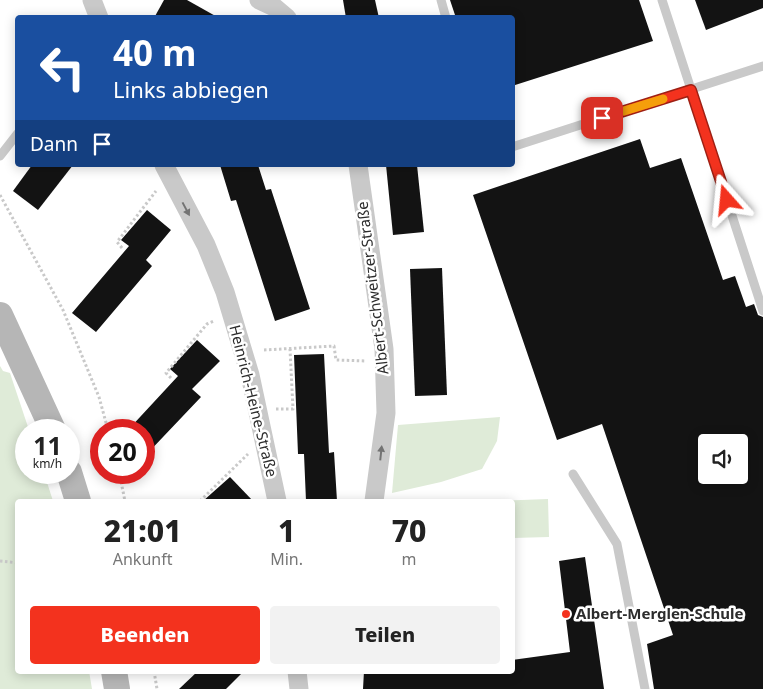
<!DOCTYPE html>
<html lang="de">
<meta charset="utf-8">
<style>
body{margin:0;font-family:"Noto Sans",sans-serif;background:#f2f2f2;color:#222;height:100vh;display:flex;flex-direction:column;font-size:19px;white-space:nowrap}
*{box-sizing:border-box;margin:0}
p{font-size:16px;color:#767676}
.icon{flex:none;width:28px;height:28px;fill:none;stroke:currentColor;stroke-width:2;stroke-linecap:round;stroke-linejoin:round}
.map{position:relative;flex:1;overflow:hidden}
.drawer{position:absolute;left:15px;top:499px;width:500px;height:175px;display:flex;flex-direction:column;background:#fff;border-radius:5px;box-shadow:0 2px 12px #0003}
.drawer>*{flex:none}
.banner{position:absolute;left:15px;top:15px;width:500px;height:152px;border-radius:5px;box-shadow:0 2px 12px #0003;background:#1a4fa0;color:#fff;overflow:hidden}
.fabs{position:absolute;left:698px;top:434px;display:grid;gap:10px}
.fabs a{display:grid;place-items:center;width:50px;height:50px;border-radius:5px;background:#fff;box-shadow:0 2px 12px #0003;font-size:25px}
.speed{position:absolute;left:15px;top:419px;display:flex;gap:10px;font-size:25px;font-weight:700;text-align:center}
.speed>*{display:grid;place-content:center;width:65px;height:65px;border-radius:50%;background:#fff;box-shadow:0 2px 12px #0003;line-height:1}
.speed small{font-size:12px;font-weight:400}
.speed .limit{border:8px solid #d22;background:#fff;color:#111}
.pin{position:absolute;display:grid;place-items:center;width:42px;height:42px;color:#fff;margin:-21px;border-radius:10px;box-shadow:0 2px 8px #0006}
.me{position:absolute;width:55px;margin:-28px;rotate:342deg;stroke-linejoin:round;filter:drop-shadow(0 0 4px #0008)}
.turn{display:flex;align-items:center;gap:18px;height:105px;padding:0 15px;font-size:22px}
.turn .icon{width:65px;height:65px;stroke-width:2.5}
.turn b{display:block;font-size:35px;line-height:42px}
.then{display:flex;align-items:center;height:48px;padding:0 15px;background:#0003;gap:10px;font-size:19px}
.eta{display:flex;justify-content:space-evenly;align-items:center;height:85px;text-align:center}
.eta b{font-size:30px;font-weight:800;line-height:35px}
.action{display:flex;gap:10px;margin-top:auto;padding:10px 15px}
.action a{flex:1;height:58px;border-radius:5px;background:#f3321e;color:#fff;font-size:20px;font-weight:800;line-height:58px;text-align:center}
.action a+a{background:#f2f2f2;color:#222}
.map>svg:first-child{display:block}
.green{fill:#dfebd8}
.building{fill:#131313;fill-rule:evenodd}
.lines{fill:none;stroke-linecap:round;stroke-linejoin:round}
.path{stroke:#c9c9c9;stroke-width:3;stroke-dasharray:2.5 2.5;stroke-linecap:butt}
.lane{stroke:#c9c9c9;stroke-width:9}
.street{stroke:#c9c9c9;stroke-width:19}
.secondary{stroke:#b6b6b6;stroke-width:26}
.oneway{fill:#737373}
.route-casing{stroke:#9e2014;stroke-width:12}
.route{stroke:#f3321e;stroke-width:9}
.slow{stroke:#f59e0b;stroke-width:9}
.poi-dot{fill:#f3321e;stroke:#fff;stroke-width:2}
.labels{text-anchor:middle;stroke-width:5;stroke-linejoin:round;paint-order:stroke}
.street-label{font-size:15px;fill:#2c2c2c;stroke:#fff}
.poi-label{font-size:15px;font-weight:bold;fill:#2c2c2c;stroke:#fff;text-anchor:start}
</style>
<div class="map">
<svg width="763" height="689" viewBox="0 0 763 689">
<rect width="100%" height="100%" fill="#fff"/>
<g class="green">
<polygon points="0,366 3,371 10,373 29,430 26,430 26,472 44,473 53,501 18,501 18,671 89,671 92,689 0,689"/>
<polygon points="500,417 497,441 482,469 441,482 392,493 398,425"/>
<polygon points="548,499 549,537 513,538 512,501 492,501"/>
</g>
<g class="building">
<polygon points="164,0 187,0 219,18 154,18"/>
<polygon points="343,0 375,0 379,18 346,18"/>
<polygon points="450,0 639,0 653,41 512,86 512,18 456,18"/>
<polygon points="695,0 763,0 763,8 706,30"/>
<path d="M 640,139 L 650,168 L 681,158 L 723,280 L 735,276 L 746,307 L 754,304 L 758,315 L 763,317 L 763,689 L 654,689 L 647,644 L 673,635 L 602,424 L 557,440 L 473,195 ZM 706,442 L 739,442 L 739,475 L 706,475 Z"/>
<polygon points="32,165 73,165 38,210 13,191"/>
<polygon points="220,165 258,165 266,190 271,189 310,309 275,321 236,200 231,201"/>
<polygon points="386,165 417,165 424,232 393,235"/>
<polygon points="147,210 171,230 146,260 152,266 96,332 72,313 129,246 121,240"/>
<polygon points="442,268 447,395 415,396 410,269"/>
<polygon points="197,340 220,361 192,389 201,397 144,457 144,430 128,430 178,376 170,369"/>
<polygon points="324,354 329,453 334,452 337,501 306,501 304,454 298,454 294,355"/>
<polygon points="230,477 253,501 203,501"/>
<polygon points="585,557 604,689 363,689 364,671 512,671 512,660 570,652 559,561"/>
<polygon points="198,671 244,671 226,689 179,689"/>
</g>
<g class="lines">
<g class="path">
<polyline points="0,195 63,310 99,397 108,430"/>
<polyline points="122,248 117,242 156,191"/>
<polyline points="264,350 334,346 336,360 366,361"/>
<polyline points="171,378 166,373 207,324 214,321"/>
<polyline points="276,409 293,409 290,349"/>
<polyline points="119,472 125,501"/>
<polyline points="200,501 248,454"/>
<polyline points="0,561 18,563"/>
<polyline points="154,671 157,689"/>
</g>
<g class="lane">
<polyline points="441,0 446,18"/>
<polyline points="662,0 763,311"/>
<polyline points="512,147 763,66"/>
<polyline points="0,156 18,133"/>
<polyline points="573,474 617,544 645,689"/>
</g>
<g class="street">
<polyline points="92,0 99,18"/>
<polyline points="259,0 274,7 287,18"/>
<polyline points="164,165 206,245 225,292 250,375 277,501"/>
<polyline points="358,165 384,349 386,413 374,501"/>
<polyline points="297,671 299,689"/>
</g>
<g class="secondary">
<polyline points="0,315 53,430"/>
<polyline points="69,472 78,501"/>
<polyline points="114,671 117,689"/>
</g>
</g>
<defs><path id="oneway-solid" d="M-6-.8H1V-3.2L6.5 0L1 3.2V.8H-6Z" transform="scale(1.25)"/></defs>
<g class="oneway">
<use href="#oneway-solid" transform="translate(186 209) rotate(62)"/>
<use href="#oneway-solid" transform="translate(381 453) rotate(-84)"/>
</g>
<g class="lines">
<defs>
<polyline id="route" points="602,118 691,90 727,200"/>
</defs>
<use href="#route" class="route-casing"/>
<use href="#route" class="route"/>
<polyline class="slow" points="624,111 663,99"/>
</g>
<circle class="poi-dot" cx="566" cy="614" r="5"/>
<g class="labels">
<g class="street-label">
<text transform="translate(373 288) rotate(-97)" y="5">Albert-Schweitzer-Straße</text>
<text transform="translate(253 401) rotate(76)" y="5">Heinrich-Heine-Straße</text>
</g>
<g class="poi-label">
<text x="576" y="619">Albert-Merglen-Schule</text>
</g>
</g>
</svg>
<div class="fabs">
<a><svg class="icon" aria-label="sound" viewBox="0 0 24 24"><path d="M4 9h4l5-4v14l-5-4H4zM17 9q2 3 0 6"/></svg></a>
</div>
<div class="speed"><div>11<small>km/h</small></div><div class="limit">20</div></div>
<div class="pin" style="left:602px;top:118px;background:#d93025"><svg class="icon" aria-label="arrive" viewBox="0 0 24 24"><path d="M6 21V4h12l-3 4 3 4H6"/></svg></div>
<svg class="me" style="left:727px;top:200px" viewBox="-20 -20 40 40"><path d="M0-17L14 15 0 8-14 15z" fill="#f3321e" stroke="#fff" stroke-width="4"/></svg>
<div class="banner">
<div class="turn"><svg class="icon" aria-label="left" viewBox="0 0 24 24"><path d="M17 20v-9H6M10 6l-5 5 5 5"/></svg><div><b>40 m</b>Links abbiegen</div></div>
<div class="then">Dann<svg class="icon" aria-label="arrive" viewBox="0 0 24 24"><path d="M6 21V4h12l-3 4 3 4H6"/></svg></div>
</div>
<section class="drawer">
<div class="eta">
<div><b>21:01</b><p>Ankunft</p></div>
<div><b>1</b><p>Min.</p></div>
<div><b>70</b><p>m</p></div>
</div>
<div class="action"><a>Beenden</a><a>Teilen</a></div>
</section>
</div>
